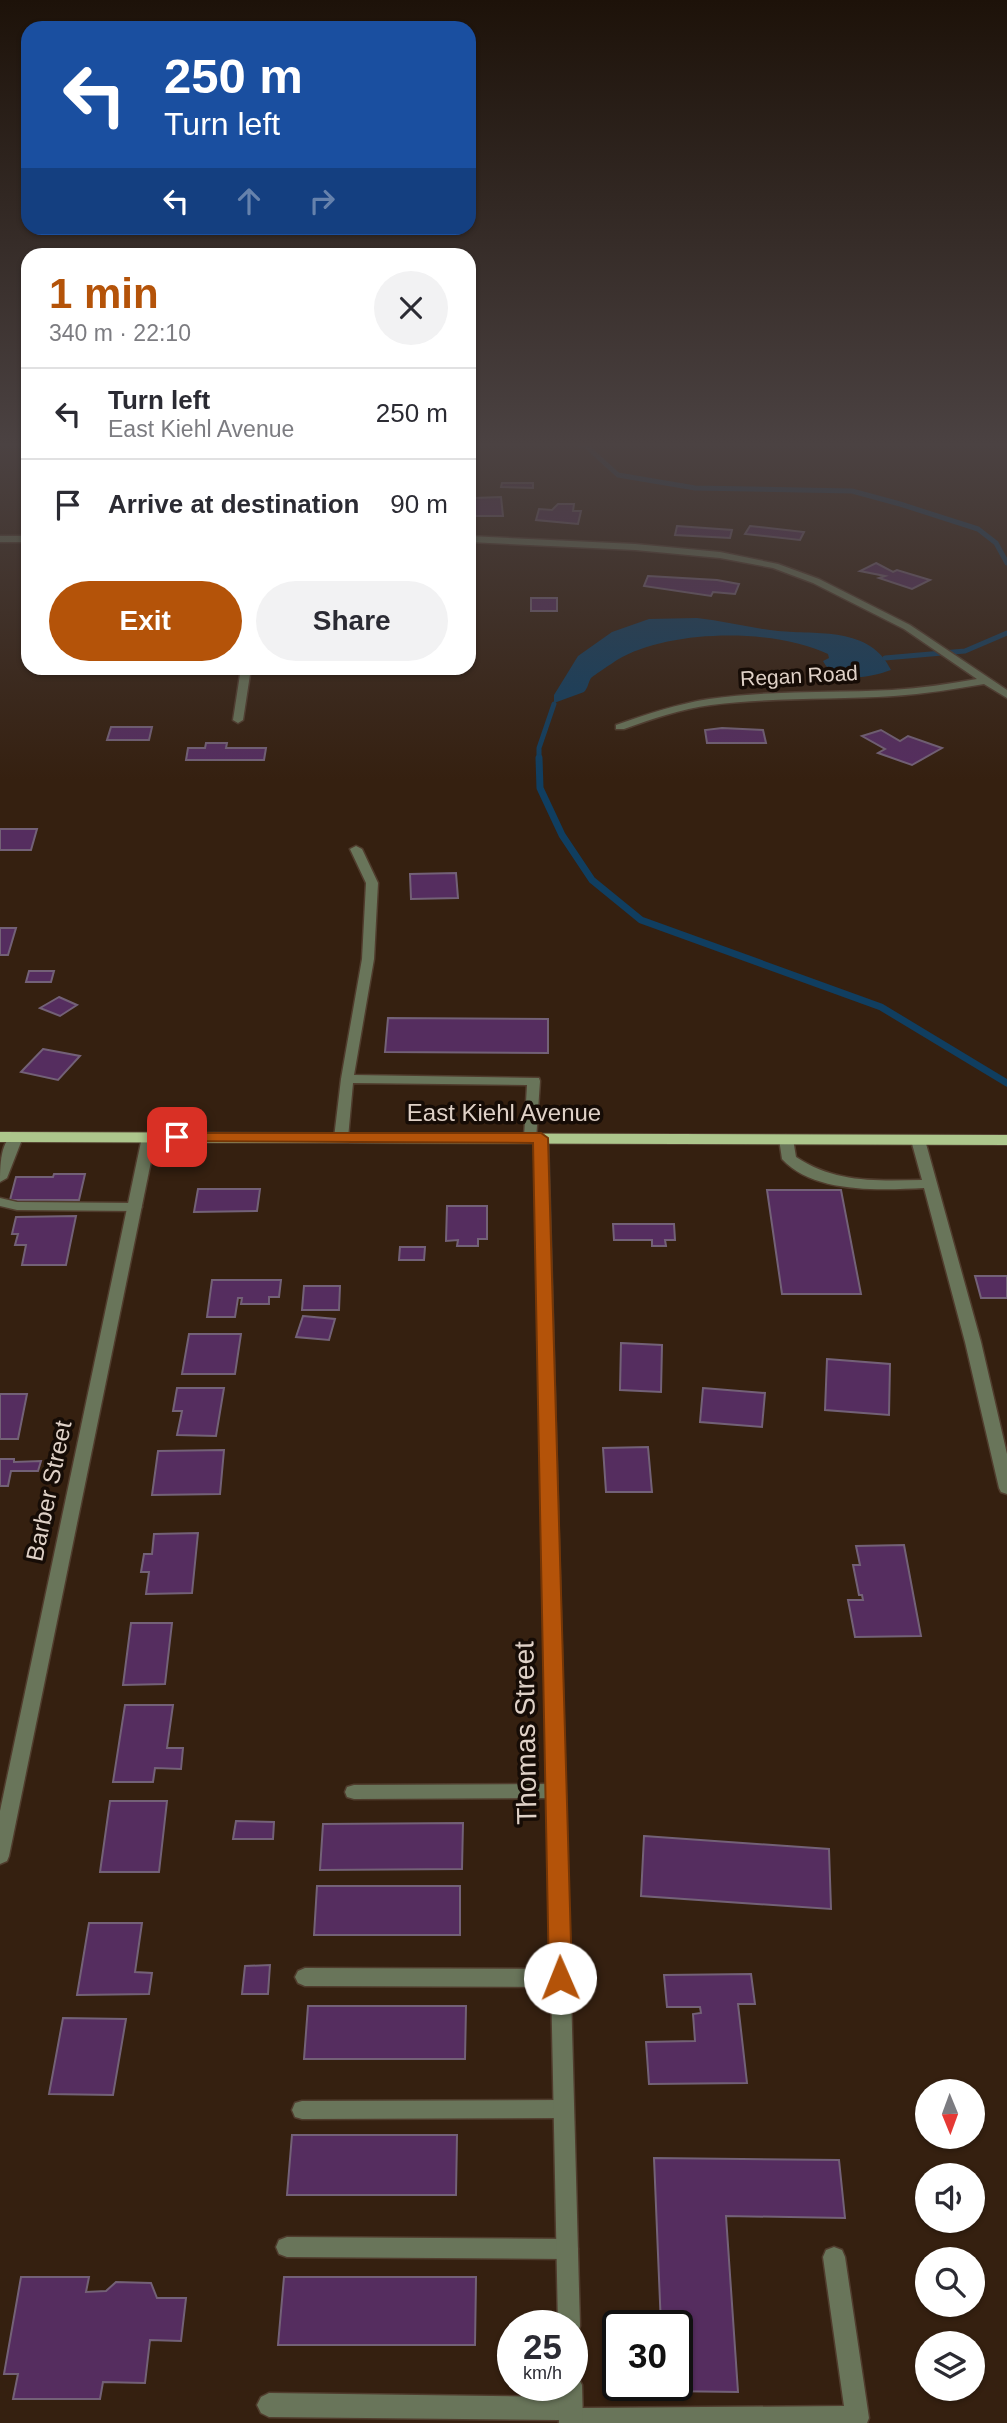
<!DOCTYPE html>
<meta charset="utf-8">
<style>
body{margin:0;font-family:Arial,sans-serif;background:#f2f2f3;color:#2b2b33;height:100vh;display:flex;flex-direction:column;font-size:26px;white-space:nowrap}
*{box-sizing:border-box;margin:0}
p{font-size:23px;color:#7c7c81}
.icon{flex:none;width:38px;height:38px;fill:none;stroke:currentColor;stroke-width:2;stroke-linecap:round;stroke-linejoin:round}
.map{position:relative;flex:1;overflow:hidden}
.sheet{position:absolute;left:21px;top:248px;width:455px;height:427px;display:flex;flex-direction:column;background:#fff;border-radius:21px;box-shadow:0 2px 5px #0004}
.sheet>*{flex:none}
.banner{position:absolute;left:21px;top:21px;width:455px;height:214px;border-radius:21px;box-shadow:0 2px 5px #0004;background:#1a4fa0;color:#fff;overflow:hidden}
.needle{width:46px;rotate:179deg}
.tools{position:absolute;left:915px;top:2079px;display:grid;gap:14px}
.tools a{display:grid;place-items:center;width:70px;height:70px;border-radius:50%;background:#fff;box-shadow:0 2px 5px #0004;font-size:35px}
.speed{position:absolute;left:497px;top:2310px;display:flex;gap:14px;font-size:35px;font-weight:700;text-align:center}
.speed>*{display:grid;place-content:center;width:91px;height:91px;border-radius:50%;background:#fff;box-shadow:0 2px 5px #0004;line-height:1}
.speed small{font-size:18px;font-weight:400}
.speed .limit{border:4px solid #111;border-radius:10px;background:#fff;color:#111}
.pin{position:absolute;display:grid;place-items:center;width:60px;height:60px;color:#fff;margin:-30px;border-radius:14px;box-shadow:0 4px 10px #0006}
.me{position:absolute;width:77px;margin:-38px;rotate:359deg;stroke-linejoin:round;filter:drop-shadow(0 0 5px #0008)}
.turn{display:flex;align-items:center;gap:24px;height:147px;padding:0 28px;font-size:32px}
.turn .icon{width:91px;height:91px;stroke-width:2.5}
.turn b{display:block;font-size:49px;line-height:60px}
.lanes{display:flex;align-items:center;height:66px;padding:0 28px;background:#0003;justify-content:center;gap:35px;direction:ltr}
.lanes .off{opacity:.35}
.round{display:grid;place-items:center;flex:none;width:74px;height:74px;border-radius:37px;background:#f2f2f3}
.headline{display:flex;align-items:center;justify-content:space-between;height:119px;padding:0 28px}
h1{font-size:42px;font-weight:700;line-height:52px;color:#b45309}
.primary-button{display:flex;gap:14px;margin-top:auto;padding:14px 28px}
.primary-button a{flex:1;height:80px;border-radius:42px;background:#b45309;color:#fff;font-size:28px;font-weight:700;line-height:80px;text-align:center}
.primary-button a+a{background:#f2f2f3;color:#2b2b33}
ul{padding:0;list-style:none}
li{display:flex;align-items:center;gap:21px;height:91px;padding:0 28px;border-top:2px solid #e1e1e2}
li div{flex:1}
li b{display:block;font-size:26px}
li em{font-style:normal}
.map>svg:first-child{display:block}
.water{fill:#103e60}
.lines{fill:none;stroke-linecap:round;stroke-linejoin:round}
.stream-far1{stroke:#103e60;stroke-width:5}
.stream{stroke:#103e60;stroke-width:7}
.building{fill:#552d5f;stroke:#736177;stroke-width:2}
.service-casing{stroke:#503c2d;stroke-width:3}
.minor-casing{stroke:#503c2d;stroke-width:3}
.primary-casing{stroke:#503c2d;stroke-width:2}
.service{fill:#69755a;fill-rule:evenodd}
.minor{fill:#69755a;fill-rule:evenodd}
.primary{fill:#adc68c;fill-rule:evenodd}
.route{fill:#b45309;stroke:#753606;stroke-width:2}
.labels{text-anchor:middle;stroke-width:7;stroke-linejoin:round;paint-order:stroke}
.far-street-label{font-size:21px;fill:#dfd1c7;stroke:#160c06}
.street-label{font-size:24px;fill:#dfd1c7;stroke:#160c06}
.near-street-label{font-size:28px;fill:#dfd1c7;stroke:#160c06}
</style>
<div class="map">
<svg width="1007" height="2423" viewBox="0 0 1007 2423">
<rect width="100%" height="100%" fill="#352010"/>
<path class="water" d="M 697,618 C 724,621 751,628 778,631 C 817,635 870,626 891,670 C 871,677 835,686 823,661 L 829,658 L 828,654 C 774,628 669,629 617,660 C 614,662 593,676 591,678 C 588,683 588,688 584,692 L 554,703 L 554,695 L 578,656 L 612,632 L 649,619 Z"/>
<g class="lines">
<g class="stream-far1">
<polyline points="568,441 586,446 618,475 695,488 852,491 900,504 978,529 996,543 1007,563"/>
<polyline points="885,658 965,651 1007,633"/>
<polyline points="539,759 539,748 554,704"/>
</g>
<polyline class="stream" points="539,758 540,788 562,835 592,880 641,920 881,1007 1007,1083"/>
</g>
<g class="building">
<polygon points="502,483 533,483 533,488 501,487"/>
<polygon points="501,497 503,516 469,516 474,498"/>
<polygon points="558,504 574,504 573,511 581,511 578,524 536,520 539,509 552,510"/>
<polygon points="677,526 732,530 730,538 675,535"/>
<polygon points="750,526 804,532 800,540 745,534"/>
<polygon points="876,563 893,572 897,570 930,580 912,589 879,578 885,576 860,571"/>
<polygon points="648,576 717,580 739,584 735,594 713,592 711,596 644,586"/>
<rect x="531" y="598" width="26" height="13"/>
<polygon points="111,727 152,727 149,740 107,740"/>
<polygon points="722,728 763,730 766,743 707,743 705,730"/>
<polygon points="881,730 900,741 908,736 942,748 912,765 878,753 885,749 862,736"/>
<polygon points="206,743 227,743 226,748 266,748 264,760 186,760 188,748 205,748"/>
<polygon points="0,829 37,829 31,850 0,850"/>
<polygon points="456,873 458,898 411,899 410,874"/>
<polygon points="0,928 16,928 8,955 0,955"/>
<polygon points="29,971 54,971 51,982 26,982"/>
<polygon points="59,997 77,1005 60,1016 40,1008"/>
<polygon points="388,1018 548,1019 548,1053 385,1052"/>
<polygon points="43,1049 80,1056 58,1080 21,1072"/>
<polygon points="54,1174 85,1174 79,1200 10,1200 16,1177 53,1177"/>
<polygon points="198,1189 260,1189 257,1211 194,1212"/>
<polygon points="767,1190 841,1190 861,1294 782,1294"/>
<polygon points="447,1206 487,1206 487,1239 478,1239 478,1246 457,1246 458,1240 446,1241"/>
<polygon points="76,1216 66,1265 22,1265 26,1245 15,1245 18,1234 12,1234 16,1217"/>
<polygon points="613,1224 674,1224 675,1240 665,1240 666,1246 652,1246 652,1240 614,1240"/>
<polygon points="400,1247 425,1247 424,1260 399,1260"/>
<polygon points="975,1276 1007,1276 1007,1298 981,1298"/>
<polygon points="212,1280 281,1280 279,1297 269,1297 269,1304 241,1304 242,1298 238,1298 235,1317 207,1317"/>
<polygon points="304,1286 340,1286 339,1310 302,1310"/>
<polygon points="303,1316 335,1319 329,1340 296,1337"/>
<polygon points="189,1334 241,1334 235,1374 182,1374"/>
<polygon points="621,1343 662,1345 661,1392 620,1390"/>
<polygon points="827,1359 890,1364 889,1415 825,1410"/>
<polygon points="177,1388 224,1388 216,1436 177,1435 182,1411 173,1411"/>
<polygon points="703,1388 765,1393 762,1427 700,1422"/>
<polygon points="0,1394 27,1394 18,1439 0,1439"/>
<polygon points="648,1447 652,1492 606,1492 603,1448"/>
<polygon points="224,1450 220,1494 152,1495 158,1451"/>
<polygon points="0,1459 14,1459 14,1462 41,1461 38,1471 11,1471 8,1486 0,1486"/>
<polygon points="198,1533 192,1593 146,1594 149,1572 141,1572 144,1554 152,1554 154,1534"/>
<polygon points="904,1545 921,1636 855,1637 848,1600 863,1600 862,1595 859,1595 853,1565 860,1565 856,1546"/>
<polygon points="131,1623 172,1623 165,1684 123,1685"/>
<polygon points="125,1705 173,1705 167,1748 183,1748 181,1769 155,1768 153,1782 113,1782"/>
<polygon points="110,1801 167,1801 159,1872 100,1872"/>
<polygon points="236,1821 274,1822 273,1839 233,1839"/>
<polygon points="463,1823 462,1869 320,1870 323,1824"/>
<polygon points="644,1836 829,1849 831,1909 641,1896"/>
<polygon points="317,1886 460,1886 460,1935 314,1935"/>
<polygon points="89,1923 142,1923 135,1972 152,1973 149,1994 77,1995"/>
<polygon points="270,1965 268,1994 242,1994 245,1966"/>
<polygon points="751,1974 755,2004 738,2004 747,2083 649,2084 646,2042 695,2041 693,2014 701,2013 700,2007 667,2007 664,1975"/>
<polygon points="308,2006 466,2006 465,2059 304,2059"/>
<polygon points="63,2018 126,2019 113,2095 49,2094"/>
<polygon points="292,2135 457,2135 456,2195 287,2195"/>
<polygon points="654,2158 839,2160 845,2218 726,2216 738,2392 664,2391 664,2385 677,2385 677,2326 661,2326"/>
<polygon points="21,2277 89,2277 86,2292 106,2291 116,2282 151,2283 157,2298 186,2298 181,2341 150,2340 145,2383 103,2382 100,2399 13,2399 18,2374 4,2374"/>
<polygon points="284,2277 476,2277 475,2345 278,2345"/>
</g>
<g class="lines">
<defs>
<g id="service">
<polygon points="356,846 362,849 378,883 374,959 354,1075 539,1078 540,1081 536,1140 531,1141 524,1137 527,1085 353,1083 348,1138 341,1142 334,1138 341,1079 362,959 366,883 350,849"/>
<path d="M 16,1133 L 23,1137 L 7,1178 L 0,1182 C 0,1167 0,1139 16,1133 Z"/>
<path d="M 786,1135 L 793,1139 L 796,1157 C 835,1183 877,1181 922,1180 L 911,1140 L 918,1136 L 925,1140 L 981,1342 L 1007,1454 L 1007,1494 L 1001,1492 L 999,1488 L 965,1342 L 924,1188 C 881,1190 814,1194 782,1159 L 779,1139 Z"/>
<polygon points="0,1198 17,1202 135,1203 142,1207 135,1211 17,1210 0,1206"/>
<polygon points="556,1784 563,1786 565,1791 563,1796 556,1798 354,1799 347,1797 345,1792 347,1787 354,1785"/>
<polygon points="305,1968 560,1969 567,1972 570,1978 567,1984 560,1987 305,1986 298,1983 295,1977 298,1971"/>
<polygon points="563,2100 570,2102 573,2109 570,2116 563,2118 302,2119 295,2117 292,2110 295,2103 302,2101"/>
<polygon points="287,2237 567,2239 575,2242 578,2249 575,2256 567,2259 287,2257 279,2254 276,2247 279,2240"/>
<polygon points="834,2247 842,2250 845,2257 869,2418 867,2423 560,2423 559,2420 269,2417 261,2413 257,2405 261,2397 269,2393 571,2397 579,2401 582,2408 844,2406 823,2257 826,2250"/>
</g>
<g id="minor">
<rect x="0" y="536" width="28" height="6"/>
<path d="M 469,536 L 635,544 L 720,552 L 778,564 L 819,579 L 910,625 L 1007,690 L 1007,698 L 984,684 C 954,689 924,694 894,696 C 833,700 772,697 711,705 C 681,709 652,719 624,729 L 616,729 L 616,725 C 647,714 677,704 709,699 C 770,690 831,693 892,690 C 921,688 949,684 977,679 L 904,629 L 813,583 L 773,568 L 720,558 L 635,550 L 469,542 Z"/>
<polygon points="241,668 251,668 243,720 238,723 233,720"/>
<polygon points="149,1133 156,1137 9,1856 7,1861 0,1864 0,1811 142,1137"/>
<polygon points="541,1134 548,1138 580,2326 577,2334 572,2336 572,2326 558,2326 534,1138"/>
<polygon points="572,2374 578,2377 582,2385 583,2423 559,2423 558,2385 572,2385"/>
</g>
<polygon id="primary" points="0,1132 1007,1135 1007,1145 0,1142"/>
</defs>
<use href="#service" class="service-casing"/>
<use href="#minor" class="minor-casing"/>
<use href="#primary" class="primary-casing"/>
<use href="#service" class="service"/>
<use href="#minor" class="minor"/>
<use href="#primary" class="primary"/>
</g>
<linearGradient id="sky" x2="0" y2="1"><stop stop-color="#1d1209"/><stop offset="0.57" stop-color="#4b4242"/><stop offset="1" stop-color="#4b4242" stop-opacity="0"/></linearGradient>
<rect width="1007" height="780" fill="url(#sky)"/>
<polygon class="route" points="177,1133 541,1133 548,1138 572,1978 568,1985 560,1988 552,1985 549,1978 533,1143 172,1141 172,1134"/>
<g class="labels">
<g class="far-street-label">
<text transform="translate(799 676) rotate(-3)" y="7">Regan Road</text>
</g>
<g class="street-label">
<text x="504" y="1121">East Kiehl Avenue</text>
<text transform="translate(49 1491) rotate(-78)" y="8">Barber Street</text>
</g>
<g class="near-street-label">
<text transform="translate(525 1733) rotate(-91)" y="10">Thomas Street</text>
</g>
</g>
</svg>
<div class="tools">
<a><svg class="needle" viewBox="-14 -14 28 28"><path d="M0-13l5 13h-10z" fill="#e53935"/><path d="M0 13l5-13h-10z" fill="#7c7c81"/></svg></a>
<a><svg class="icon" aria-label="sound" viewBox="0 0 24 24"><path d="M4 9h4l5-4v14l-5-4H4zM17 9q2 3 0 6"/></svg></a>
<a><svg class="icon" aria-label="search" viewBox="0 0 24 24"><circle cx="10" cy="10" r="6"/><path d="M15 15l6 6"/></svg></a>
<a><svg class="icon" aria-label="layers" viewBox="0 0 24 24"><path d="M12 4l9 5-9 5-9-5zM3 14l9 5 9-5"/></svg></a>
</div>
<div class="speed"><div>25<small>km/h</small></div><div class="limit">30</div></div>
<div class="pin" style="left:177px;top:1137px;background:#d93025"><svg class="icon" aria-label="arrive" viewBox="0 0 24 24"><path d="M6 21V4h12l-3 4 3 4H6"/></svg></div>
<svg class="me" style="left:560px;top:1978px" viewBox="-20 -20 40 40"><circle r="19" fill="#fff"/><path d="M0-13L10 11 0 6-10 11z" fill="#b45309"/></svg>
<div class="banner">
<div class="turn"><svg class="icon" aria-label="left" viewBox="0 0 24 24"><path d="M17 20v-9H6M10 6l-5 5 5 5"/></svg><div><b>250 m</b>Turn left</div></div>
<div class="lanes"><svg class="icon" aria-label="left" viewBox="0 0 24 24"><path d="M17 20v-9H6M10 6l-5 5 5 5"/></svg><svg class="icon off" aria-label="ahead" viewBox="0 0 24 24"><path d="M12 20V5M6 11l6-6 6 6"/></svg><svg class="icon off" aria-label="right" viewBox="0 0 24 24"><path d="M7 20v-9h11M14 6l5 5-5 5"/></svg></div>
</div>
<section class="sheet">
<div class="headline"><div><h1>1 min</h1><p>340 m · 22:10</p></div><a class="round"><svg class="icon" aria-label="close" viewBox="0 0 24 24"><path d="M6 6l12 12M18 6L6 18"/></svg></a></div>
<ul>
<li><svg class="icon" aria-label="left" viewBox="0 0 24 24"><path d="M17 20v-9H6M10 6l-5 5 5 5"/></svg><div><b>Turn left</b><p>East Kiehl Avenue</p></div><em>250 m</em></li>
<li><svg class="icon" aria-label="arrive" viewBox="0 0 24 24"><path d="M6 21V4h12l-3 4 3 4H6"/></svg><div><b>Arrive at destination</b></div><em>90 m</em></li>
</ul>
<div class="primary-button"><a>Exit</a><a>Share</a></div>
</section>
</div>
